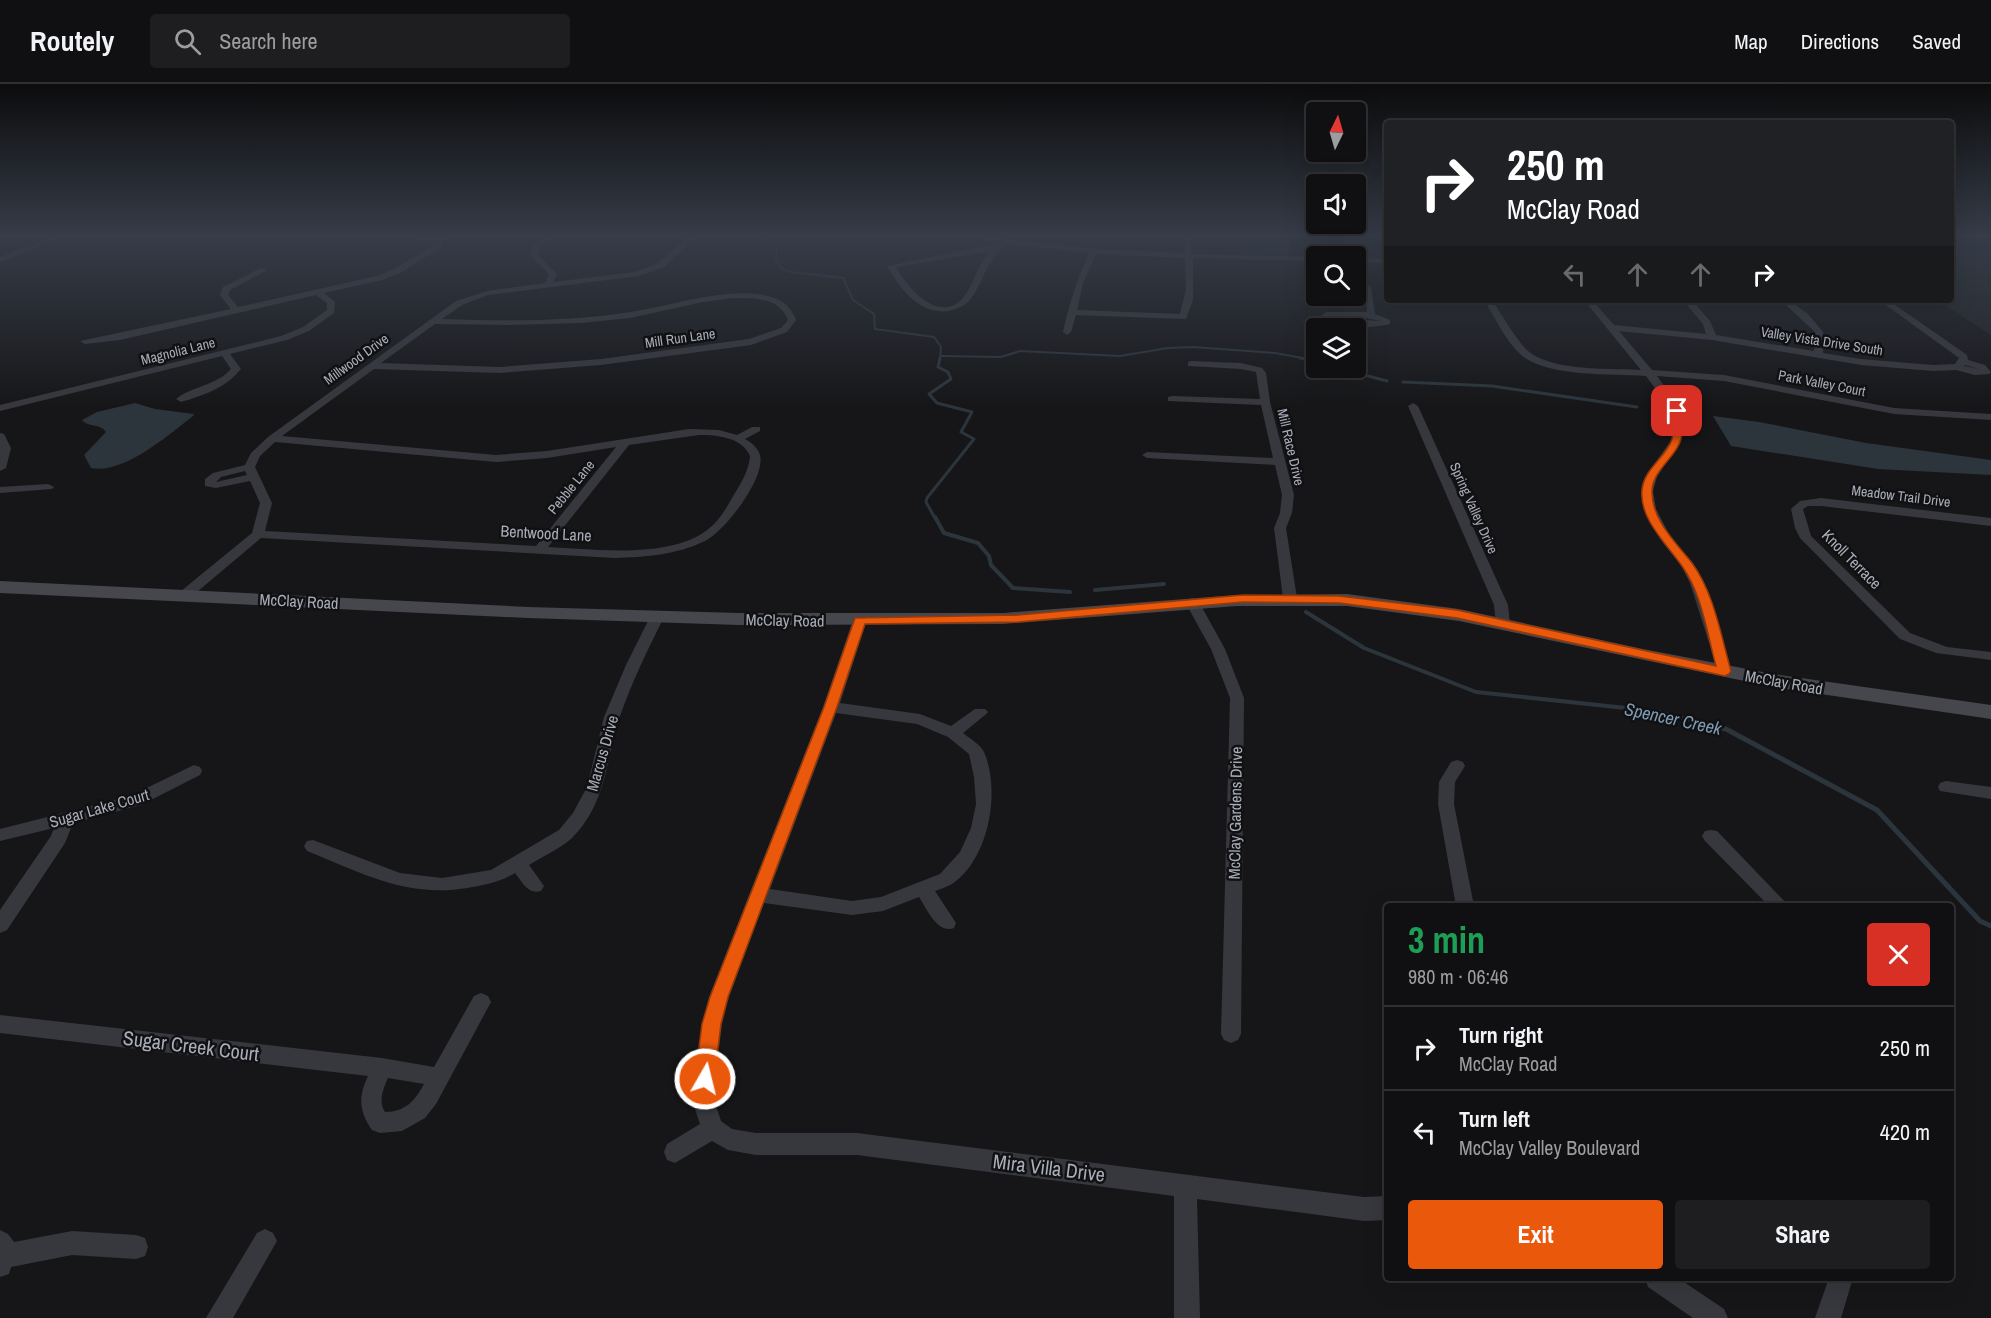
<!DOCTYPE html>
<meta charset="utf-8">
<style>
body{margin:0;font-family:"Archivo Narrow",sans-serif;background:#1e1e20;color:#f1f3f6;height:100vh;display:flex;flex-direction:column;font-size:22px;white-space:nowrap}
*{box-sizing:border-box;margin:0}
p{font-size:20px;color:#9c9d9f}
.icon{flex:none;width:33px;height:33px;fill:none;stroke:currentColor;stroke-width:2;stroke-linecap:round;stroke-linejoin:round}
.map{position:relative;flex:1;overflow:hidden}
.details{position:absolute;left:1384px;top:819px;width:570px;height:378px;display:flex;flex-direction:column;background:#101012;border-radius:6px;box-shadow:0 6px 24px #0002,0 0 0 2px #303032}
.details>*{flex:none}
.hud{position:absolute;left:1384px;top:36px;width:570px;height:183px;border-radius:6px;box-shadow:0 6px 24px #0002,0 0 0 2px #303032;background:#202124;color:#fff;overflow:hidden}
.needle{width:39px;rotate:5deg}
.controls{position:absolute;left:1306px;top:18px;display:grid;gap:12px}
.controls a{display:grid;place-items:center;width:60px;height:60px;border-radius:6px;background:#101012;box-shadow:0 6px 24px #0002,0 0 0 2px #303032;font-size:30px}
.pin{position:absolute;display:grid;place-items:center;width:51px;height:51px;color:#fff;margin:-26px;border-radius:12px;box-shadow:0 3px 9px #0006}
.me{position:absolute;width:66px;margin:-33px;rotate:8deg;stroke-linejoin:round;filter:drop-shadow(0 0 4px #0008)}
.turn{display:flex;align-items:center;gap:21px;height:126px;padding:0 24px;font-size:27px}
.turn .icon{width:78px;height:78px;stroke-width:2.5}
.turn b{display:block;font-size:42px;line-height:51px}
.lanes{display:flex;align-items:center;height:57px;padding:0 24px;background:#0003;justify-content:center;gap:30px;direction:ltr}
.lanes .off{opacity:.35}
.round{display:grid;place-items:center;flex:none;width:63px;height:63px;border-radius:6px;background:#1e1e20}
.head{display:flex;align-items:center;justify-content:space-between;height:102px;padding:0 24px}
h1{font-size:36px;font-weight:700;line-height:45px;color:#1e9e55}
.action{display:flex;gap:12px;margin-top:auto;padding:12px 24px}
.action a{flex:1;height:69px;border-radius:6px;background:#ea580c;color:#fff;font-size:24px;font-weight:700;line-height:69px;text-align:center}
.action a+a{background:#1e1e20;color:#f1f3f6}
ul{padding:0;list-style:none}
li{display:flex;align-items:center;gap:18px;height:84px;padding:0 24px;border-top:2px solid #303032}
li div{flex:1}
li b{display:block;font-size:22px}
li em{font-style:normal}
header{display:flex;align-items:center;gap:36px;box-sizing:border-box;height:84px;padding:0 30px;background:#101012;border-bottom:2px solid #303032}
header strong{font-size:28px}
nav{display:flex;gap:33px;margin-inline-start:auto;font-size:21px}
.search{width:420px;height:54px;background:#1e1e20;display:flex;align-items:center;gap:15px;box-sizing:border-box;padding:0 21px;border-radius:6px;color:#9c9d9f;font-size:22px}
.map>svg:first-child{display:block}
.built{fill:#222225}
.green{fill:#1e261f}
.water{fill:#2c353c}
.lines{fill:none;stroke-linecap:round;stroke-linejoin:round}
.stream-far3{stroke:#2c353c;stroke-width:2}
.stream-far2{stroke:#2c353c;stroke-width:3}
.stream-far1{stroke:#2c353c;stroke-width:4}
.stream{stroke:#2c353c;stroke-width:5}
.minor{fill:#37383d;fill-rule:evenodd}
.secondary{fill:#45474d;fill-rule:evenodd}
.route{fill:#ea580c;stroke:#983908;stroke-width:1.5}
.labels{text-anchor:middle;stroke-width:5;stroke-linejoin:round;paint-order:stroke}
.far-street-label{font-size:14px;fill:#a8adb8;stroke:#111113}
.street-label{font-size:16px;fill:#a8adb8;stroke:#111113}
.water-label{font-size:18px;font-style:italic;fill:#7f9bb3;stroke:#111113}
.near-street-label{font-size:20px;fill:#a8adb8;stroke:#111113}
</style>
<header>
<strong>Routely</strong>
<div class="search"><svg class="icon" aria-label="search" viewBox="0 0 24 24"><circle cx="10" cy="10" r="6"/><path d="M15 15l6 6"/></svg>Search here</div>
<nav><a>Map</a><a>Directions</a><a>Saved</a></nav>
</header>
<div class="map">
<svg width="1991" height="1234" viewBox="0 0 1991 1234">
<rect width="100%" height="100%" fill="#161618"/>
<polygon class="built" points="1952,151 1991,151 1991,251 1937,216 1952,216"/>
<g class="green">
<polygon points="1239,151 1294,151 1288,172 1241,171"/>
<polygon points="1952,162 1991,162 1991,181"/>
<polygon points="1952,177 1991,196 1991,207 1952,205"/>
</g>
<g class="water">
<path d="M 135,319 L 155,325 L 194,330 L 193,332 C 170,350 123,391 91,384 L 84,371 L 106,348 C 100,339 89,344 82,336 L 97,328 Z"/>
<polygon points="1713,332 1759,338 1866,359 1991,376 1991,391 1878,385 1731,362"/>
</g>
<g class="lines">
<g class="stream-far3">
<polyline points="749,151 762,154 777,162 776,178 784,186 791,188 843,194 853,216 874,230 875,245 934,253 941,263 940,275"/>
<polyline points="941,272 1001,273 1020,267 1120,272 1168,264 1193,263 1275,269 1308,275"/>
</g>
<g class="stream-far2">
<polyline points="1300,274 1317,277"/>
<polyline points="1338,284 1387,297"/>
<polyline points="1403,298 1492,302 1637,323"/>
<polyline points="935,434 926,418 927,414 974,355 961,348 972,328 937,319 929,310 951,295 948,288 938,283 940,274"/>
</g>
<g class="stream-far1">
<polyline points="935,433 944,449 978,459 989,472 991,481 1013,504 1070,508"/>
<polyline points="1095,506 1164,500"/>
<polyline points="1306,528 1364,564 1476,608 1654,627 1699,638"/>
</g>
<polyline class="stream" points="1693,637 1726,645 1877,726 1980,837 1991,842"/>
<g class="minor">
<polygon points="13,151 12,153 0,156 0,152"/>
<polygon points="59,151 68,151 0,178 0,173"/>
<path d="M 373,151 C 398,151 429,157 452,152 L 456,154 L 442,158 L 442,163 L 400,189 L 382,196 L 324,209 L 335,218 L 334,229 L 309,247 L 287,256 L 230,270 L 241,285 L 239,287 C 225,304 202,312 181,318 L 176,315 C 192,302 216,302 231,285 L 222,272 L 0,327 L 0,321 L 281,252 L 303,243 L 327,226 L 327,219 L 316,211 L 120,256 L 85,260 L 80,257 L 231,225 L 220,211 L 223,203 L 261,184 L 268,186 L 230,206 L 228,211 L 238,223 L 377,192 L 394,185 L 435,160 L 431,157 L 382,153 L 369,156 L 365,154 Z"/>
<path d="M 548,151 L 556,151 L 539,164 L 537,170 L 557,190 L 553,198 L 635,188 L 658,179 L 690,151 L 698,151 L 664,183 L 639,192 L 488,211 L 462,221 L 442,235 C 504,237 568,238 630,228 C 672,222 714,206 757,210 C 775,212 790,218 796,236 L 787,248 L 751,261 L 601,281 L 500,289 L 374,285 L 282,352 L 496,371 L 547,367 L 689,345 L 719,346 L 737,351 L 752,343 L 760,343 L 760,347 L 745,355 C 751,358 758,364 760,371 C 766,394 724,448 705,457 C 676,471 646,473 615,474 L 261,454 L 191,513 L 181,513 L 179,510 L 181,507 L 252,449 L 260,419 L 250,397 L 216,404 L 205,402 L 205,395 L 213,389 L 245,381 L 251,369 L 268,353 L 456,217 L 487,207 L 545,199 L 549,190 L 529,170 L 533,161 ZM 733,214 C 753,214 780,213 788,236 L 781,244 L 749,255 L 601,275 L 500,283 L 381,279 L 435,240 L 507,241 L 581,239 L 630,234 L 703,218 ZM 699,351 C 717,351 742,353 750,372 C 749,387 740,401 732,414 C 727,423 721,433 714,440 C 678,477 594,465 548,463 L 629,361 ZM 275,358 L 496,378 L 547,374 L 616,363 L 536,462 L 265,447 L 272,419 L 255,383 L 260,372 ZM 245,387 L 247,391 L 216,398 L 221,393 Z"/>
<polygon points="827,151 862,151 844,155"/>
<path d="M 965,151 L 1098,165 L 1185,169 L 1183,151 L 1190,151 L 1192,170 L 1317,173 L 1317,177 L 1193,174 L 1193,216 L 1186,235 L 1076,231 L 1071,248 L 1067,251 L 1063,248 C 1069,221 1077,195 1089,169 L 1009,160 C 985,174 985,198 969,217 C 963,223 956,225 948,227 C 920,231 899,204 887,182 L 1000,159 L 968,153 ZM 990,167 C 977,181 974,201 962,215 C 938,240 907,203 896,183 ZM 1096,170 L 1185,174 L 1186,205 L 1180,230 L 1077,226 L 1083,199 Z"/>
<polygon points="1348,151 1356,151 1351,172 1344,172"/>
<polygon points="1356,174 1388,175 1388,179 1356,178"/>
<path d="M 1356,186 L 1371,204 L 1375,230 L 1390,236 L 1390,240 C 1374,244 1330,246 1318,235 L 1326,228 L 1367,228 L 1365,208 L 1356,193 ZM 1349,233 L 1367,234 L 1380,237 L 1327,234 Z"/>
<path d="M 1484,216 L 1492,216 C 1502,231 1512,249 1524,263 C 1545,288 1610,284 1641,286 L 1584,216 L 1592,216 L 1614,241 L 1706,250 L 1703,240 L 1683,216 L 1692,216 L 1710,237 L 1716,251 L 1814,267 L 1815,248 L 1788,223 L 1787,221 L 1791,218 L 1808,230 L 1823,248 L 1823,269 L 1861,275 L 1933,281 L 1955,280 L 1959,274 L 1879,216 L 1888,216 L 1967,271 L 1968,276 L 1985,281 L 1991,288 L 1989,290 L 1975,291 L 1956,286 L 1933,287 L 1861,281 L 1712,256 L 1619,247 L 1652,286 L 1724,291 L 1894,324 L 1991,330 L 1991,336 L 1894,330 L 1724,297 L 1657,292 L 1682,327 L 1682,355 L 1657,393 L 1653,407 L 1656,425 L 1671,454 L 1693,479 L 1704,499 L 1732,587 L 1725,592 L 1718,587 L 1690,499 L 1682,483 L 1660,455 L 1644,425 L 1641,407 L 1645,393 L 1672,355 L 1672,327 L 1646,292 C 1612,289 1546,294 1520,270 C 1505,256 1495,233 1484,216 ZM 1965,281 L 1979,285 L 1964,282 Z"/>
<polygon points="1191,277 1241,279 1262,284 1266,289 1270,318 1294,411 1292,429 1286,444 1297,514 1295,517 1290,518 1283,514 1274,444 1280,429 1282,411 1275,381 1147,374 1142,371 1147,368 1273,374 1261,321 1168,317 1168,313 1172,312 1260,315 1256,288 1241,285 1188,282 1188,278"/>
<polygon points="1413,319 1418,322 1508,521 1510,540 1508,543 1503,544 1496,540 1494,521 1408,322"/>
<polygon points="0,349 4,350 11,364 6,384 0,387"/>
<polygon points="48,400 54,403 52,405 0,409 0,403"/>
<polygon points="1821,414 1991,434 1991,442 1821,422 1808,422 1803,425 1811,452 1910,549 1947,563 1991,568 1991,576 1936,569 1900,555 1800,454 1795,444 1791,425 1800,417"/>
<polygon points="1192,514 1199,518 1225,565 1244,614 1241,950 1238,956 1231,959 1224,956 1221,950 1230,614 1211,565 1185,518"/>
<path d="M 656,531 L 663,535 C 647,567 632,598 620,632 C 606,674 607,719 572,754 C 560,765 543,772 529,781 L 544,802 L 541,807 C 528,811 523,799 515,789 C 500,798 485,801 467,804 C 406,814 362,789 307,767 L 304,762 L 307,757 L 313,756 L 400,789 L 442,794 L 491,786 L 559,746 L 573,729 L 587,703 L 604,633 L 626,581 L 649,535 Z"/>
<path d="M 860,532 L 867,536 L 840,619 L 920,630 L 951,642 L 975,625 L 985,625 L 988,628 L 985,631 L 963,649 C 969,654 980,660 984,668 C 1001,707 989,775 952,800 C 947,803 940,805 935,807 L 956,839 L 954,844 C 937,850 927,825 919,813 L 883,827 L 852,831 L 764,819 L 729,913 L 722,940 L 713,1013 L 721,1037 L 732,1045 L 756,1049 L 857,1049 L 1364,1113 L 1388,1112 L 1388,1136 L 1364,1137 L 1197,1115 L 1200,1234 L 1174,1234 L 1174,1112 L 857,1071 L 756,1071 L 728,1066 L 712,1057 L 675,1079 L 667,1076 L 664,1068 L 667,1060 L 700,1040 L 691,1013 L 702,940 L 709,913 L 823,623 L 853,536 ZM 836,629 L 917,640 L 948,653 L 969,670 L 974,693 L 976,720 L 971,744 L 960,768 L 940,790 L 881,813 L 852,817 L 770,805 Z"/>
<polygon points="1457,676 1463,678 1465,682 1455,698 1454,720 1474,822 1456,822 1438,720 1439,698 1451,678"/>
<polygon points="194,681 200,683 202,687 200,691 141,721 73,739 65,759 7,846 0,849 0,826 51,752 54,744 0,757 0,745 130,712"/>
<polygon points="1946,697 1991,703 1991,715 1940,707 1938,703 1940,699"/>
<polygon points="1711,746 1717,747 1789,822 1769,822 1705,757 1702,752 1705,747"/>
<path d="M 481,909 L 488,912 L 491,918 L 436,1020 L 425,1034 L 402,1047 L 380,1049 L 372,1046 C 359,1027 358,1013 368,992 L 0,949 L 0,931 L 382,974 L 434,983 L 474,912 ZM 388,994 L 424,1000 C 415,1017 405,1028 385,1028 C 378,1018 383,1005 388,994 Z"/>
<polygon points="265,1145 273,1149 277,1157 233,1234 206,1234 257,1149"/>
<polygon points="0,1146 8,1150 14,1158 72,1147 136,1151 145,1154 148,1163 145,1172 136,1175 72,1171 11,1183 9,1190 0,1193"/>
<polygon points="1645,1194 1678,1194 1724,1225 1728,1234 1693,1234 1648,1203"/>
<polygon points="1829,1194 1853,1194 1841,1234 1815,1234"/>
</g>
<polygon class="secondary" points="0,497 528,523 739,529 1003,529 1237,511 1347,510 1459,525 1643,565 1773,590 1991,621 1991,635 1773,603 1459,537 1347,522 1237,522 1003,540 739,541 528,534 0,509"/>
</g>
<linearGradient id="sky" x2="0" y2="1"><stop stop-color="#0c0c0d"/><stop offset="0.47" stop-color="#363c48"/><stop offset="1" stop-color="#363c48" stop-opacity="0"/></linearGradient>
<rect width="1991" height="323" fill="url(#sky)"/>
<path class="route" d="M 1677,324 L 1681,327 C 1681,335 1683,347 1681,355 C 1676,374 1653,385 1652,407 C 1651,435 1676,459 1692,479 C 1714,509 1721,552 1731,587 L 1729,590 L 1725,592 L 1457,534 L 1339,519 L 1243,518 L 1018,538 L 865,540 L 837,623 L 728,913 L 721,940 L 714,995 L 712,1001 L 705,1003 L 698,1001 L 695,995 L 702,940 L 710,913 L 824,623 L 855,534 L 1018,531 L 1243,511 L 1339,512 L 1457,526 L 1716,582 C 1707,549 1702,510 1682,482 C 1667,460 1639,435 1642,406 C 1644,384 1667,373 1672,355 C 1674,347 1672,335 1672,327 Z"/>
<g class="labels">
<g class="far-street-label">
<text transform="translate(680 254) rotate(-8)" y="5">Mill Run Lane</text>
<text transform="translate(1822 257) rotate(9)" y="5">Valley Vista Drive South</text>
<text transform="translate(178 267) rotate(-14)" y="5">Magnolia Lane</text>
<text transform="translate(356 275) rotate(-36)" y="5">Millwood Drive</text>
<text transform="translate(1822 299) rotate(11)" y="5">Park Valley Court</text>
<text transform="translate(1291 363) rotate(77)" y="5">Mill Race Drive</text>
<text transform="translate(571 403) rotate(-51)" y="5">Pebble Lane</text>
<text transform="translate(1901 412) rotate(7)" y="5">Meadow Trail Drive</text>
<text transform="translate(1474 424) rotate(66)" y="5">Spring Valley Drive</text>
</g>
<g class="street-label">
<text transform="translate(546 449) rotate(3)" y="6">Bentwood Lane</text>
<text transform="translate(1852 475) rotate(45)" y="6">Knoll Terrace</text>
<text transform="translate(299 517) rotate(3)" y="6">McClay Road</text>
<text transform="translate(785 536) rotate(1)" y="6">McClay Road</text>
<text transform="translate(1784 598) rotate(10)" y="6">McClay Road</text>
<text transform="translate(602 669) rotate(-74)" y="6">Marcus Drive</text>
<text transform="translate(99 724) rotate(-16)" y="6">Sugar Lake Court</text>
<text transform="translate(1235 729) rotate(-89)" y="6">McClay Gardens Drive</text>
</g>
<g class="water-label">
<text transform="translate(1673 635) rotate(12)" y="6">Spencer Creek</text>
</g>
<g class="near-street-label">
<text transform="translate(191 962) rotate(7)" y="7">Sugar Creek Court</text>
<text transform="translate(1049 1084) rotate(7)" y="7">Mira Villa Drive</text>
</g>
</g>
</svg>
<div class="controls">
<a><svg class="needle" viewBox="-14 -14 28 28"><path d="M0-13l5 13h-10z" fill="#e53935"/><path d="M0 13l5-13h-10z" fill="#9c9d9f"/></svg></a>
<a><svg class="icon" aria-label="sound" viewBox="0 0 24 24"><path d="M4 9h4l5-4v14l-5-4H4zM17 9q2 3 0 6"/></svg></a>
<a><svg class="icon" aria-label="search" viewBox="0 0 24 24"><circle cx="10" cy="10" r="6"/><path d="M15 15l6 6"/></svg></a>
<a><svg class="icon" aria-label="layers" viewBox="0 0 24 24"><path d="M12 4l9 5-9 5-9-5zM3 14l9 5 9-5"/></svg></a>
</div>
<div class="pin" style="left:1677px;top:327px;background:#d93025"><svg class="icon" aria-label="arrive" viewBox="0 0 24 24"><path d="M6 21V4h12l-3 4 3 4H6"/></svg></div>
<svg class="me" style="left:705px;top:995px" viewBox="-20 -20 40 40"><circle r="17" fill="#ea580c" stroke="#fff" stroke-width="3"/><path d="M0-11L8 9 0 5-8 9z" fill="#fff"/></svg>
<div class="hud">
<div class="turn"><svg class="icon" aria-label="right" viewBox="0 0 24 24"><path d="M7 20v-9h11M14 6l5 5-5 5"/></svg><div><b>250 m</b>McClay Road</div></div>
<div class="lanes"><svg class="icon off" aria-label="left" viewBox="0 0 24 24"><path d="M17 20v-9H6M10 6l-5 5 5 5"/></svg><svg class="icon off" aria-label="ahead" viewBox="0 0 24 24"><path d="M12 20V5M6 11l6-6 6 6"/></svg><svg class="icon off" aria-label="ahead" viewBox="0 0 24 24"><path d="M12 20V5M6 11l6-6 6 6"/></svg><svg class="icon" aria-label="right" viewBox="0 0 24 24"><path d="M7 20v-9h11M14 6l5 5-5 5"/></svg></div>
</div>
<section class="details">
<div class="head"><div><h1>3 min</h1><p>980 m · 06:46</p></div><a class="round" style="background:#d93025;color:#fff"><svg class="icon" aria-label="close" viewBox="0 0 24 24"><path d="M6 6l12 12M18 6L6 18"/></svg></a></div>
<ul>
<li><svg class="icon" aria-label="right" viewBox="0 0 24 24"><path d="M7 20v-9h11M14 6l5 5-5 5"/></svg><div><b>Turn right</b><p>McClay Road</p></div><em>250 m</em></li>
<li><svg class="icon" aria-label="left" viewBox="0 0 24 24"><path d="M17 20v-9H6M10 6l-5 5 5 5"/></svg><div><b>Turn left</b><p>McClay Valley Boulevard</p></div><em>420 m</em></li>
</ul>
<div class="action"><a>Exit</a><a>Share</a></div>
</section>
</div>
